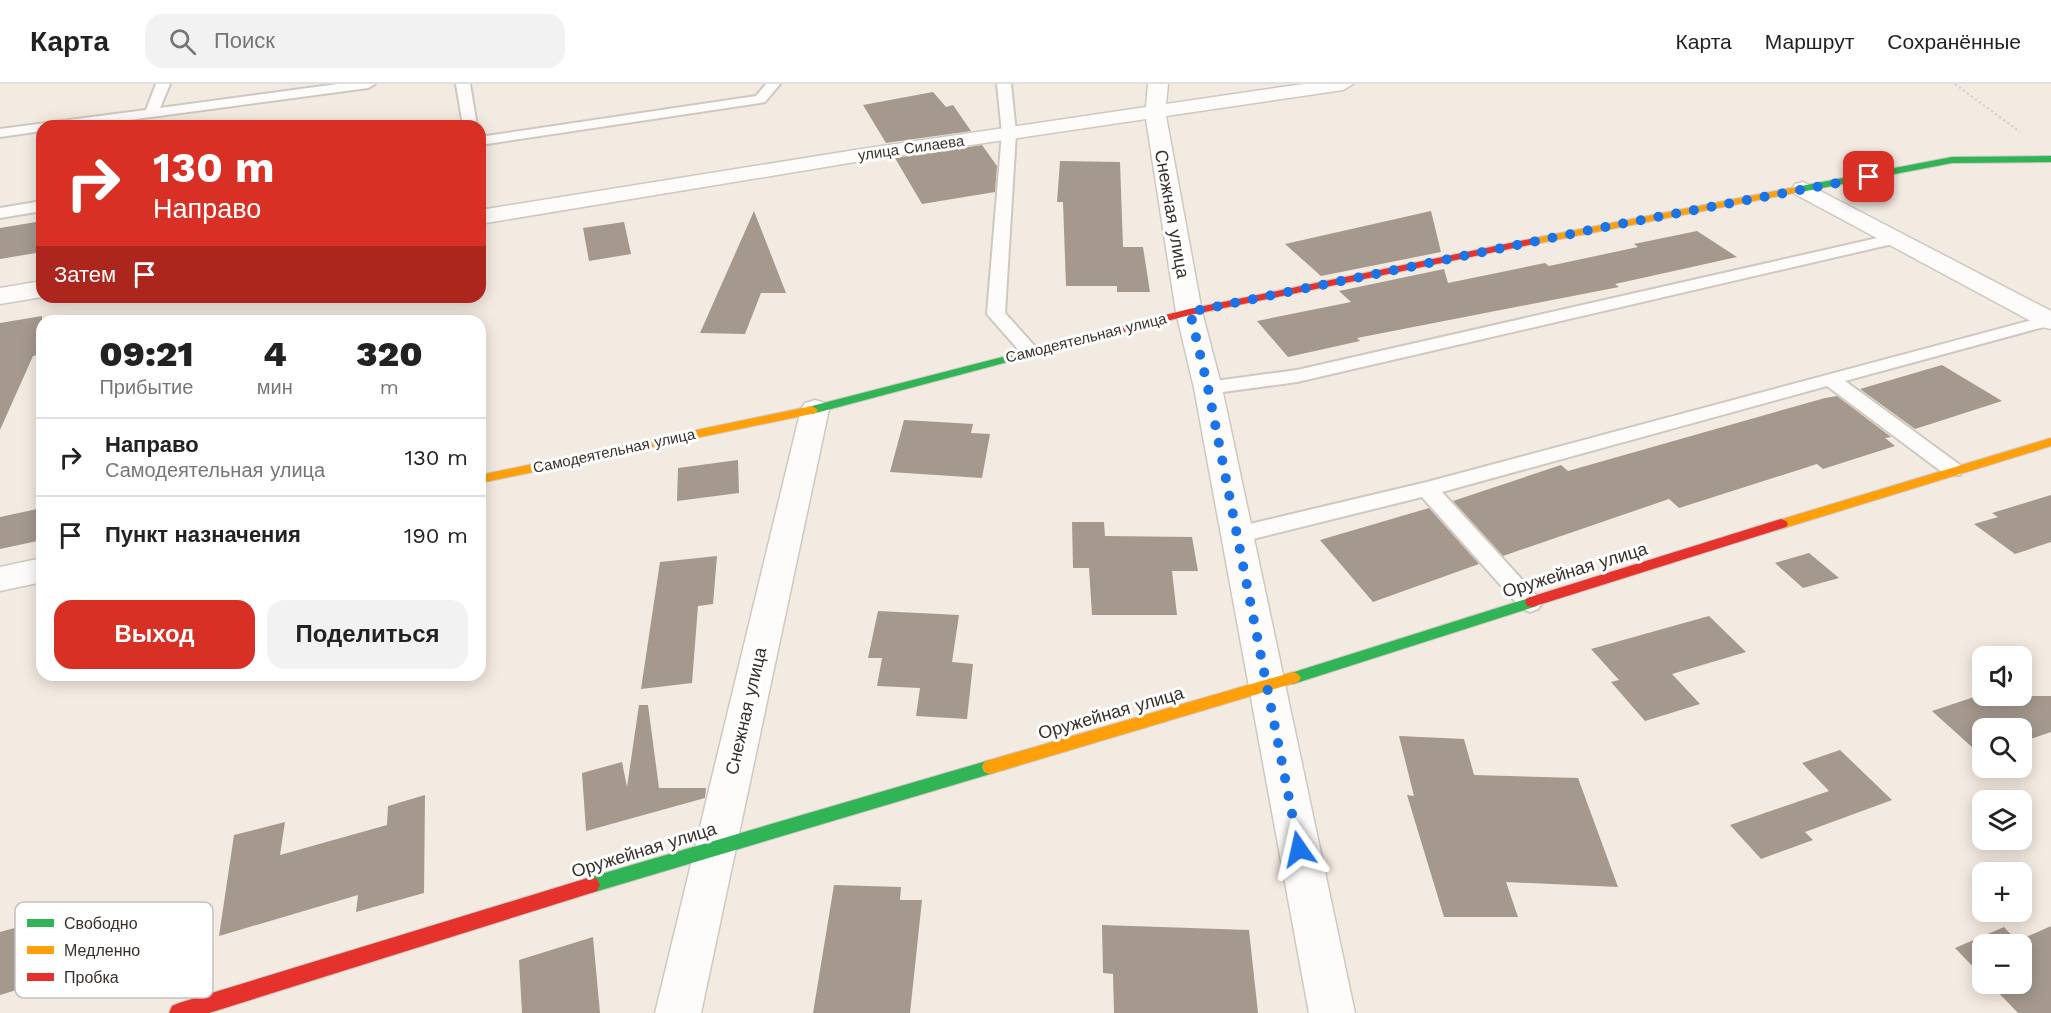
<!DOCTYPE html>
<html lang="ru">
<meta charset="utf-8">
<style>
body{margin:0;font-family:"Work Sans",sans-serif;background:#f2f2f2;color:#222;height:100vh;display:flex;flex-direction:column;font-size:22px;white-space:nowrap}
*{box-sizing:border-box;margin:0}
p{font-size:20px;color:#767676}
.icon{flex:none;width:33px;height:33px;fill:none;stroke:currentColor;stroke-width:2;stroke-linecap:round;stroke-linejoin:round}
.map{position:relative;flex:1;overflow:hidden}
.sheet{position:absolute;left:36px;top:231px;width:450px;height:366px;display:flex;flex-direction:column;background:#fff;border-radius:18px;box-shadow:0 3px 15px #0003}
.sheet>*{flex:none}
.top-card{position:absolute;left:36px;top:36px;width:450px;height:183px;border-radius:18px;box-shadow:0 3px 15px #0003;background:#d93025;color:#fff;overflow:hidden}
.controls{position:absolute;left:1972px;top:562px;display:grid;gap:12px}
.controls a{display:grid;place-items:center;width:60px;height:60px;border-radius:12px;background:#fff;box-shadow:0 3px 15px #0003;font-size:30px}
.pin{position:absolute;display:grid;place-items:center;width:51px;height:51px;color:#fff;margin:-26px;border-radius:12px;box-shadow:0 3px 9px #0006}
.me{position:absolute;width:66px;margin:-33px;rotate:349deg;stroke-linejoin:round;filter:drop-shadow(0 0 4px #0008)}
.turn{display:flex;align-items:center;gap:21px;height:126px;padding:0 18px;font-size:27px}
.turn .icon{width:78px;height:78px;stroke-width:2.5}
.turn b{display:block;font-size:42px;line-height:51px}
.then{display:flex;align-items:center;height:57px;padding:0 18px;background:#0003;gap:12px;font-size:22px}
.eta{display:flex;justify-content:space-evenly;align-items:center;height:102px;text-align:center}
.eta b{font-size:36px;font-weight:800;line-height:42px}
.primary-button{display:flex;gap:12px;margin-top:auto;padding:12px 18px}
.primary-button a{flex:1;height:69px;border-radius:18px;background:#d93025;color:#fff;font-size:24px;font-weight:800;line-height:69px;text-align:center}
.primary-button a+a{background:#f2f2f2;color:#222}
ul{padding:0;list-style:none}
li{display:flex;align-items:center;gap:18px;height:78px;padding:0 18px;border-top:2px solid #e0e0e0}
li div{flex:1}
li b{display:block;font-size:22px}
li em{font-style:normal}
header{display:flex;align-items:center;gap:36px;box-sizing:border-box;height:84px;padding:0 30px;background:#fff;border-bottom:2px solid #e0e0e0}
header strong{font-size:28px}
nav{display:flex;gap:33px;margin-inline-start:auto;font-size:21px}
.search{width:420px;height:54px;background:#f2f2f2;display:flex;align-items:center;gap:15px;box-sizing:border-box;padding:0 21px;border-radius:18px;color:#767676;font-size:22px}
.map>svg:first-child{display:block}
.building{fill:#a5998d}
.lines{fill:none;stroke-linecap:round;stroke-linejoin:round}
.lane-casing{stroke:#cfc8c0;stroke-width:4}
.street-casing{stroke:#cfc8c0;stroke-width:3}
.fast-casing{stroke:#cfc8c0;stroke-width:2}
.slow-casing{stroke:#cfc8c0;stroke-width:2}
.jam-casing{stroke:#cfc8c0;stroke-width:2}
.path{stroke:#cfccc9;stroke-width:2;stroke-dasharray:2 3;stroke-linecap:butt}
.lane{fill:#fdfcfa;fill-rule:evenodd}
.street{fill:#fdfcfa;fill-rule:evenodd}
.fast{fill:#30b455;fill-rule:evenodd}
.slow{fill:#ff9f0a;fill-rule:evenodd}
.jam{fill:#e5322d;fill-rule:evenodd}
.route{stroke:#1a73e8;stroke-width:10;stroke-dasharray:0 18}
.labels{text-anchor:middle;stroke-width:6;stroke-linejoin:round;paint-order:stroke}
.far-street-label{font-size:15px;fill:#38312b;stroke:#fff}
.street-label{font-size:18px;fill:#38312b;stroke:#fff}
.key{fill:#fff;stroke:#c3c1bf;stroke-width:1.5}
.key-label{font-size:16px;fill:#38312b}
</style>
<header>
<strong>Карта</strong>
<div class="search"><svg class="icon" aria-label="search" viewBox="0 0 24 24"><circle cx="10" cy="10" r="6"/><path d="M15 15l6 6"/></svg>Поиск</div>
<nav><a>Карта</a><a>Маршрут</a><a>Сохранённые</a></nav>
</header>
<div class="map">
<svg width="2051" height="929" viewBox="0 0 2051 929">
<rect width="100%" height="100%" fill="#f3eae1"/>
<g class="building">
<polygon points="933,8 946,23 953,21 971,47 886,59 863,21"/>
<polygon points="982,61 997,82 995,108 922,120 895,74"/>
<polygon points="1060,77 1120,78 1123,163 1143,163 1150,208 1117,208 1117,202 1066,202 1063,118 1057,118"/>
<polygon points="754,127 786,209 761,209 745,250 700,249"/>
<polygon points="1431,127 1441,168 1321,192 1285,160"/>
<polygon points="42,137 42,168 0,175 0,144"/>
<polygon points="624,138 631,170 589,177 583,144"/>
<polygon points="1697,147 1737,173 1615,200 1619,203 1357,254 1360,257 1288,273 1257,237 1351,218 1339,207 1444,185 1448,199 1545,179 1549,182 1638,163 1634,160"/>
<polygon points="42,232 42,270 33,272 0,346 0,239"/>
<polygon points="1942,281 2002,317 1915,345 1860,305"/>
<polygon points="1837,312 1891,353 1885,354 1895,362 1823,385 1817,380 1679,424 1669,415 1503,472 1453,417 1561,381 1568,387 1825,314"/>
<polygon points="904,336 973,340 971,349 990,350 982,394 890,388"/>
<polygon points="738,376 739,409 677,417 678,384"/>
<polygon points="2051,411 2051,458 2015,470 1974,440 1998,433 1992,429"/>
<polygon points="42,424 42,456 0,465 0,433"/>
<polygon points="1429,424 1479,480 1373,518 1320,456"/>
<polygon points="1072,438 1104,438 1105,452 1192,453 1198,487 1172,487 1177,531 1092,531 1089,484 1073,484"/>
<polygon points="1809,469 1839,494 1803,504 1775,479"/>
<polygon points="717,472 713,520 698,522 692,599 641,605 660,478"/>
<polygon points="878,527 959,531 952,578 973,580 967,635 916,632 920,604 877,602 882,574 868,574"/>
<polygon points="1709,532 1746,568 1672,590 1700,620 1645,637 1611,598 1619,596 1591,565"/>
<polygon points="1977,612 2051,612 2051,648 2022,658 2022,645 1983,645 1983,673 1932,627"/>
<polygon points="639,621 648,621 659,704 706,704 705,714 586,747 582,689 622,678 627,703"/>
<polygon points="1399,652 1464,655 1474,691 1578,694 1618,803 1506,798 1518,833 1444,833 1407,711 1414,712"/>
<polygon points="1840,666 1892,716 1805,748 1813,756 1761,775 1730,741 1829,707 1802,679"/>
<polygon points="425,711 424,809 356,828 358,811 219,852 234,751 285,738 280,771 387,741 388,722"/>
<polygon points="834,801 901,803 900,816 922,816 910,929 813,929"/>
<polygon points="83,825 66,891 0,911 0,848"/>
<polygon points="1102,841 1249,846 1258,929 1114,929 1113,890 1103,889"/>
<polygon points="2051,842 2051,929 2018,929 1990,900 2022,900 2022,861 1983,861 1983,893 1955,864 2004,843 2017,857"/>
<polygon points="593,853 600,929 522,929 519,876"/>
</g>
<g class="lines">
<defs>
<g id="lane">
<polygon points="156,0 170,0 160,24 338,0 375,0 368,4 84,42 42,42 42,47 0,53 0,45 146,26"/>
<polygon points="456,0 470,0 477,42 463,42"/>
<polygon points="766,0 780,0 765,18 760,19 480,61 480,53 756,12"/>
<polygon points="997,0 1011,0 1016,49 1005,229 1040,268 1031,274 1024,272 987,230 1002,49"/>
<polygon points="42,117 42,127 0,134 0,124"/>
<polygon points="1895,150 1903,155 1901,158 1297,298 1208,310 1198,304 1208,298 1297,286"/>
<polygon points="2051,231 2051,241 1845,297 1960,381 1963,386 1960,391 1946,391 1827,302 1442,408 1538,513 1542,519 1538,525 1530,528 1522,525 1422,413 1237,459 1229,456 1226,451 1229,446 1237,443 1427,398"/>
</g>
<g id="street">
<polygon points="1148,0 1168,0 1166,20 1303,0 1353,0 1343,6 1166,32 1202,228 1222,304 1355,929 1309,929 1194,304 1176,228 1146,35 855,78 480,140 480,126 855,66 1146,23"/>
<polygon points="1803,98 2051,227 2051,245 2042,243 1795,110 1792,105 1795,100"/>
<polygon points="42,197 42,213 0,220 0,204"/>
<polygon points="815,316 825,319 829,325 701,929 655,929 801,325 805,319"/>
<polygon points="42,474 42,498 0,507 0,483"/>
</g>
<g id="fast">
<polygon points="2051,72 2051,78 1952,79 1796,109 1791,106 1796,103 1952,73"/>
<polygon points="1041,263 1045,264 1045,268 812,330 806,326 808,323"/>
<polygon points="1532,513 1537,514 1539,518 1537,522 1293,600 1288,598 1285,594 1288,590"/>
<polygon points="990,676 996,678 998,683 996,688 990,690 591,809 585,807 582,801 585,795 591,793"/>
</g>
<g id="slow">
<polygon points="1796,103 1799,104 1799,108 1535,160 1530,157 1535,154"/>
<polygon points="812,322 818,326 816,329 480,399 480,391"/>
<polygon points="2051,354 2051,362 1781,445 1774,440 1776,437"/>
<polygon points="1293,588 1298,590 1301,594 1298,598 990,690 984,688 982,683 984,678 990,676"/>
</g>
<g id="jam">
<polygon points="1535,154 1540,157 1538,159 1190,231 1041,269 1035,266 1037,264 1189,225"/>
<polygon points="1781,435 1786,437 1788,440 1786,443 1532,523 1527,522 1525,518 1527,514"/>
<polygon points="591,793 597,795 600,801 597,807 591,809 209,929 169,929 172,922 179,919"/>
</g>
</defs>
<use href="#lane" class="lane-casing"/>
<use href="#street" class="street-casing"/>
<use href="#fast" class="fast-casing"/>
<use href="#slow" class="slow-casing"/>
<use href="#jam" class="jam-casing"/>
<polyline class="path" points="1955,0 2020,48"/>
<use href="#lane" class="lane"/>
<use href="#street" class="street"/>
<use href="#fast" class="fast"/>
<use href="#slow" class="slow"/>
<use href="#jam" class="jam"/>
</g>
<g class="lines">
<polyline class="route" points="1299,765 1208,304 1190,228 1610,142 1869,93"/>
</g>
<g class="labels">
<g class="far-street-label">
<text transform="translate(911 64) rotate(-8)" y="5">улица Силаева</text>
<text transform="translate(1086 254) rotate(-14)" y="5">Самодеятельная улица</text>
<text transform="translate(614 367) rotate(-12)" y="5">Самодеятельная улица</text>
</g>
<g class="street-label">
<text transform="translate(1172 130) rotate(80)" y="6">Снежная улица</text>
<text transform="translate(1575 486) rotate(-17)" y="6">Оружейная улица</text>
<text transform="translate(746 627) rotate(-77)" y="6">Снежная улица</text>
<text transform="translate(1111 629) rotate(-16)" y="6">Оружейная улица</text>
<text transform="translate(644 766) rotate(-17)" y="6">Оружейная улица</text>
</g>
</g>
<rect x="15" y="818" width="198" height="96" rx="9" class="key"/>
<rect x="27" y="835" width="27" height="8" fill="#30b455"/>
<rect x="27" y="862" width="27" height="8" fill="#ff9f0a"/>
<rect x="27" y="889" width="27" height="8" fill="#e5322d"/>
<g class="key-label">
<text x="64" y="845">Свободно</text>
<text x="64" y="872">Медленно</text>
<text x="64" y="899">Пробка</text>
</g>
</svg>
<div class="controls">
<a><svg class="icon" aria-label="sound" viewBox="0 0 24 24"><path d="M4 9h4l5-4v14l-5-4H4zM17 9q2 3 0 6"/></svg></a>
<a><svg class="icon" aria-label="search" viewBox="0 0 24 24"><circle cx="10" cy="10" r="6"/><path d="M15 15l6 6"/></svg></a>
<a><svg class="icon" aria-label="layers" viewBox="0 0 24 24"><path d="M12 4l9 5-9 5-9-5zM3 14l9 5 9-5"/></svg></a>
<a>+</a>
<a>−</a>
</div>
<div class="pin" style="left:1869px;top:93px;background:#d93025"><svg class="icon" aria-label="arrive" viewBox="0 0 24 24"><path d="M6 21V4h12l-3 4 3 4H6"/></svg></div>
<svg class="me" style="left:1299px;top:765px" viewBox="-20 -20 40 40"><path d="M0-17L14 15 0 8-14 15z" fill="#1a73e8" stroke="#fff" stroke-width="4"/></svg>
<div class="top-card">
<div class="turn"><svg class="icon" aria-label="right" viewBox="0 0 24 24"><path d="M7 20v-9h11M14 6l5 5-5 5"/></svg><div><b>130 m</b>Направо</div></div>
<div class="then">Затем<svg class="icon" aria-label="arrive" viewBox="0 0 24 24"><path d="M6 21V4h12l-3 4 3 4H6"/></svg></div>
</div>
<section class="sheet">
<div class="eta">
<div><b>09:21</b><p>Прибытие</p></div>
<div><b>4</b><p>мин</p></div>
<div><b>320</b><p>m</p></div>
</div>
<ul>
<li><svg class="icon" aria-label="right" viewBox="0 0 24 24"><path d="M7 20v-9h11M14 6l5 5-5 5"/></svg><div><b>Направо</b><p>Самодеятельная улица</p></div><em>130 m</em></li>
<li><svg class="icon" aria-label="arrive" viewBox="0 0 24 24"><path d="M6 21V4h12l-3 4 3 4H6"/></svg><div><b>Пункт назначения</b></div><em>190 m</em></li>
</ul>
<div class="primary-button"><a>Выход</a><a>Поделиться</a></div>
</section>
</div>
